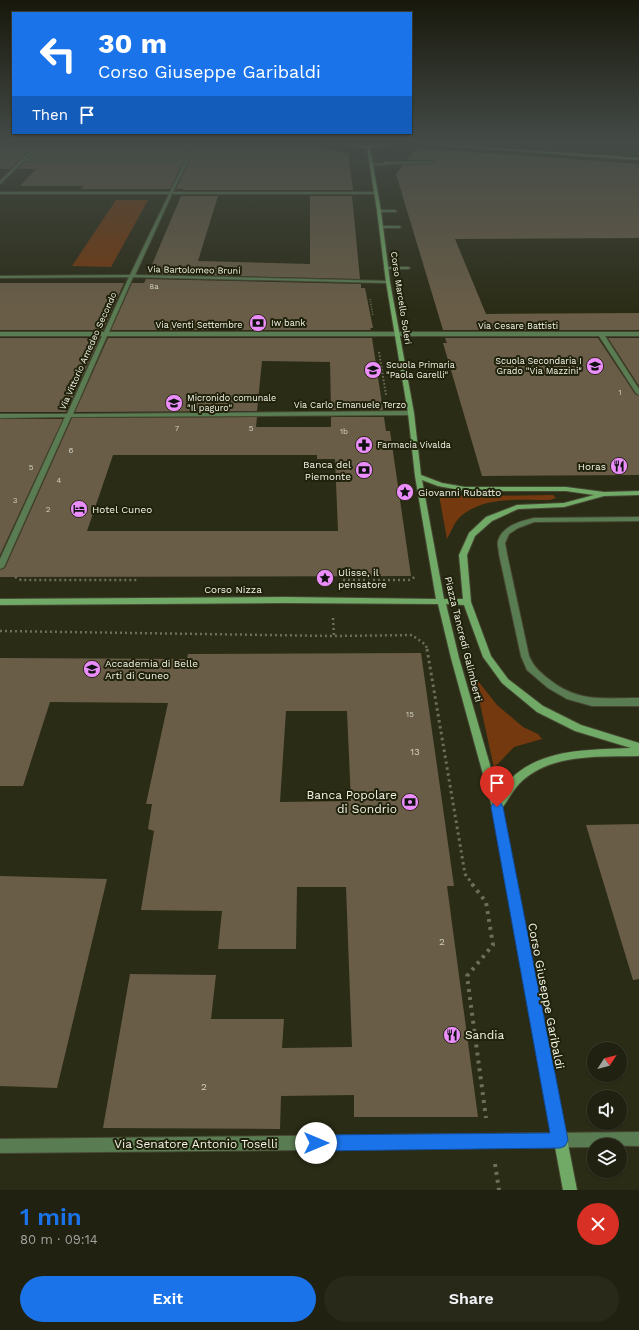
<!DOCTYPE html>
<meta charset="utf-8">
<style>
body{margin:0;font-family:"Work Sans",sans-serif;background:#282919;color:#f1f3f6;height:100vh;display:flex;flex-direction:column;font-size:15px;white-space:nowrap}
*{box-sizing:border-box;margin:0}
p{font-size:13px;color:#a2a39f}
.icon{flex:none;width:22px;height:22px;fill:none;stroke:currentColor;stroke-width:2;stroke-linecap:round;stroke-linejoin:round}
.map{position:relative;height:1190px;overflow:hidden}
.sheet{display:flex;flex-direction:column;background:#202110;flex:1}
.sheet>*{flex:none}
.top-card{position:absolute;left:12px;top:12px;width:400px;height:122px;border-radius:0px;box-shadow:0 1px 3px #0004,0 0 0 1px #3d3e30;background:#1a73e8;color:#fff;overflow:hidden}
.needle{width:26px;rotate:54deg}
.buttons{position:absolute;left:587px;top:1042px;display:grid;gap:8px}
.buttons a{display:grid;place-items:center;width:40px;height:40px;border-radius:50%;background:#202110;box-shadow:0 1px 3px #0004,0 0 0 1px #3d3e30;font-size:20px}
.pin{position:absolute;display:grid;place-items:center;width:34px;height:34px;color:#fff;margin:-41px -17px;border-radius:50% 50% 50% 0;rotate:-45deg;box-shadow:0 0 4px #0007}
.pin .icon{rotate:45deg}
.me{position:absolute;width:44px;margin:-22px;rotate:90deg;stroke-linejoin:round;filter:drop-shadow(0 0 3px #0008)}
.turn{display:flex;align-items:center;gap:14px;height:84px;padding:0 20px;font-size:18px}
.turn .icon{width:52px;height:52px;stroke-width:2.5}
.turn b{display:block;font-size:28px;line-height:34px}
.then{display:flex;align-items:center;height:38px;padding:0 20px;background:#0003;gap:8px;font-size:15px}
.round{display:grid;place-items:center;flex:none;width:42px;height:42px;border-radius:21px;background:#282919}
.overview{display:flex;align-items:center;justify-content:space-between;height:68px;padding:0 20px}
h1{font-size:24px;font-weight:600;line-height:30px;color:#1a73e8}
.primary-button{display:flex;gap:8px;margin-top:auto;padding:8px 20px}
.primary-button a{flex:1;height:46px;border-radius:24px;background:#1a73e8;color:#fff;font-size:16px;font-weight:600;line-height:46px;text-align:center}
.primary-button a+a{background:#282919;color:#f1f3f6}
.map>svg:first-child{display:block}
.green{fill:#74390f}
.building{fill:#695d47;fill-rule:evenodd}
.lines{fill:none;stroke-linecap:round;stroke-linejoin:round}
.lane-casing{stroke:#474833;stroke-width:2}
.street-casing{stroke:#474833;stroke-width:2}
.secondary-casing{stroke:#474833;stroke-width:2}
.path-far5{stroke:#6d6e5b;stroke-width:1;stroke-dasharray:1 1.5;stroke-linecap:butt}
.path-far4{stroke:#6d6e5b;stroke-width:1.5;stroke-dasharray:1 1.5;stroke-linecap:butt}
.path-far3{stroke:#6d6e5b;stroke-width:2;stroke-dasharray:1.5 2;stroke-linecap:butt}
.path-far2{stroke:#6d6e5b;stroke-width:2.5;stroke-dasharray:2 3;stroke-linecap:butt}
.path-far1{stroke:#6d6e5b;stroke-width:3;stroke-dasharray:2.5 3.5;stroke-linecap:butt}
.path{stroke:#6d6e5b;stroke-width:4;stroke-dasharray:3 5;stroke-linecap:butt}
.lane{fill:#597c52;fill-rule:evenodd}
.street{fill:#597c52;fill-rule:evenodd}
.secondary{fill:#71aa67;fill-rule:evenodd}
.route{fill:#1a73e8;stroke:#114b97}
.labels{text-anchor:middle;stroke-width:4;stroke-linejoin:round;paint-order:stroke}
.number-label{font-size:8px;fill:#d1cfbf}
.far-street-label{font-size:9px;fill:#f4f5e7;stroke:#21220c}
.far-poi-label{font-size:9px;fill:#f4f5e7;stroke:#21220c;text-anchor:start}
.poi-label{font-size:10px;fill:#f4f5e7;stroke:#21220c;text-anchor:start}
.street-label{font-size:10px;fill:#f4f5e7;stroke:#21220c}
.near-number-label{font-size:10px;fill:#d1cfbf}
.near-poi-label{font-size:12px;fill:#f4f5e7;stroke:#21220c;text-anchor:end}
.near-street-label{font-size:12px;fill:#f4f5e7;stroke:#21220c}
</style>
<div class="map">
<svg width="639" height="1190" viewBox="0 0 639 1190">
<rect width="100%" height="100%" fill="#2b2c16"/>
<g class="green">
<polygon points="116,200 148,200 111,267 72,266"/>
<path d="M 439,495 L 481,496 L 553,495 L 556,498 L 550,500 C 521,500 483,496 460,517 C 454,523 451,532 447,539 Z"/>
<polygon points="474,676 497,705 523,727 538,734 542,739 514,747 494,768"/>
</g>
<g class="building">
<polygon points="56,144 192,144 185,158 29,158 41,145"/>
<polygon points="197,144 317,144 328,150 348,153 353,190 183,190 183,189 176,189"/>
<polygon points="0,145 34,145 10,169 0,169"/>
<polygon points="417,148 639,164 639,238 455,239 486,314 639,313 639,330 443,330 396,174 403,165 437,164 434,160 407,160"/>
<polygon points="25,162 183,162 170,189 81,189 84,186 20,186 36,169 18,169"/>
<polygon points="181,196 218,196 198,261 310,264 310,196 352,196 360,279 148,274"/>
<polygon points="146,279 361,284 361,288 365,288 373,328 370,328 371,330 111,330 132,283 144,283"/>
<polygon points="0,283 124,283 103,330 0,330"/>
<polygon points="0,338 100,338 66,412 0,412"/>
<polygon points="108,338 372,338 383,410 331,410 330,362 262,361 257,411 75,412"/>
<polygon points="445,338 598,338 635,394 639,396 639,475 482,476 443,343 447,343"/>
<polygon points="608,338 639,338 639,386"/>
<path d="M 257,417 L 256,427 L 331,427 L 331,417 L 384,417 L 386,431 L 390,431 L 411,576 L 0,577 L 0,570 L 5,568 L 72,418 ZM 113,455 L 317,455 L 317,459 L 335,459 L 338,531 L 87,531 Z"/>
<polygon points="0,419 63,419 0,555"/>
<path d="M 421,653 L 454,886 L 447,886 L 478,1117 L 354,1117 L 354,1095 L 281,1096 L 280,1129 L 103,1128 L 130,974 L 216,975 L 211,1019 L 284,1019 L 282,1048 L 352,1047 L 346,887 L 297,887 L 296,949 L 218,949 L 222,911 L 141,910 L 154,831 L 148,829 L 152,804 L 146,804 L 168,703 L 50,702 L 23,786 L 0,786 L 0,658 L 187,659 L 188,654 ZM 286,711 L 347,711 L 351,801 L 280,802 Z"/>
<polygon points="639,824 639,979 633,980 586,825"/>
<polygon points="0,876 107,879 57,1088 0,1086"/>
</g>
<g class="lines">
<defs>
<g id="lane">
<polygon points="383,162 434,162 436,163 384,164"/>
<polygon points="370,163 384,164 386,165 371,165"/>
<polygon points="378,210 395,210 397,211 395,212 379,212"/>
<polygon points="380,226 399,226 401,227 399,228 381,228"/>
<polygon points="384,267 408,267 410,268 408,269 384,269"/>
</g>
<g id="street">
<polygon points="37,144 40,144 26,159 186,159 194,144 196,144 173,192 376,192 378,193 376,194 172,194 135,275 388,281 390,282 388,283 133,277 109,332 639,332 639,336 605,336 639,389 639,395 636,393 599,336 107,336 73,414 411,411 414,413 411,415 71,417 4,567 0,569 0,559 65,417 0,418 0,414 67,414 102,336 0,336 0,332 104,332 129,277 0,278 0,276 130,275 169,194 0,194 0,192 170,192 185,161 24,161 0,184 0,181"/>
<path d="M 639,517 L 639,521 L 534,522 L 518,528 L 509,534 L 505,543 L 507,554 L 529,656 C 534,667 538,670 546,677 C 577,703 601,698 639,698 L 639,706 L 592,706 L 567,699 L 548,688 L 527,670 L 521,656 L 499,554 C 499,550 497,545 498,541 C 502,526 521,521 534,518 Z"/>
<polygon points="639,1132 639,1146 594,1145 594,1147 0,1153 0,1139"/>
</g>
<g id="secondary">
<path d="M 337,144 L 368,146 L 389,144 L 370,148 L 381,211 L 390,282 L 414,413 L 421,475 L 442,483 L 465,487 L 566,487 L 604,492 L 639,491 L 639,495 L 604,496 L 564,507 L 518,509 L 492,521 L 475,536 L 467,555 L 471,602 L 491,656 L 508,679 L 543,706 L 581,725 L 639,743 L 639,756 C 600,757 553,753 522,781 C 514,788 509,799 502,808 L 577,1190 L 563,1190 L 492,807 L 451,658 L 438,604 L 285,603 L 0,605 L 0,599 L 285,597 L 436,599 L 415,476 L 408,413 L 386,282 L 377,211 L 367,148 ZM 422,480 L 438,486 L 465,491 L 566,491 L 594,495 L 564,503 L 517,505 L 486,517 L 469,533 L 459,555 L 463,599 L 444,599 ZM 446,604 L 464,605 L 483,657 L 502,683 L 537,712 L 575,731 L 631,748 C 592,750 548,748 516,774 C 509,780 504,788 499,796 L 459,658 Z"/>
<polygon points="433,144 639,158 639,160 434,145"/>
</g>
</defs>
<use href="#lane" class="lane-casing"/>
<use href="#street" class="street-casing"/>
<use href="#secondary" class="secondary-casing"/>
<g class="path-far5">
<polyline points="566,200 583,200"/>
<polyline points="610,200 625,200"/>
</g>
<polyline class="path-far4" points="370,299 373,316"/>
<polyline class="path-far3" points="379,352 386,395"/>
<g class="path-far2">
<polyline points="15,577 21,580 138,580"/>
<polyline points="343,580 409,580 415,577"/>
<polyline points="333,618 334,636"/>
<polyline points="0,631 334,636 412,635 426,645 427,650"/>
</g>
<polyline class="path-far1" points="427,649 465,874 473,885"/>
<g class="path">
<polyline points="472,884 486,902 493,945 467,976 486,1118"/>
<polyline points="495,1164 499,1190"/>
</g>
<use href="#lane" class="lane"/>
<use href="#street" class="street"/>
<use href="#secondary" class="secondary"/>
</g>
<linearGradient id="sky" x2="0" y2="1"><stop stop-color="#18180c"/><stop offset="0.46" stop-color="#444b47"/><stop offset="1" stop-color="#444b47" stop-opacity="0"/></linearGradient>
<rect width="639" height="311" fill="url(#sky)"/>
<polygon class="route" points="497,802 501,803 503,807 568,1140 565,1146 560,1148 316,1151 311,1149 308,1143 311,1137 316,1135 550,1133 491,807 493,803"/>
<defs>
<symbol id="bank-disc" viewBox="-11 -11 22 22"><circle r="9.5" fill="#eb8dfb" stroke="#21220c"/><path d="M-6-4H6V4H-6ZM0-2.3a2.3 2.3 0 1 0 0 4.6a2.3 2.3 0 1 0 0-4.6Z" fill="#111"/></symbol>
<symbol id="school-disc" viewBox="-11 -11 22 22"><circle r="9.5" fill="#eb8dfb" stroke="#21220c"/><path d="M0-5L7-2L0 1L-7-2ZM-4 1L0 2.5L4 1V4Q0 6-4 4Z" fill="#111"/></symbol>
<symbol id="pharmacy-disc" viewBox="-11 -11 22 22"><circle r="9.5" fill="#eb8dfb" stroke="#21220c"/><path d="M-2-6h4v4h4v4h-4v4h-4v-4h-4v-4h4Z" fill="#111"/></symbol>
<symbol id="restaurant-disc" viewBox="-11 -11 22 22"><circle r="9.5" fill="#eb8dfb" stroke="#21220c"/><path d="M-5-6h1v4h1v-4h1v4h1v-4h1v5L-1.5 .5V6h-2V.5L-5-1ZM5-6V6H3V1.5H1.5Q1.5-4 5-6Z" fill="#111"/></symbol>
<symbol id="sight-disc" viewBox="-11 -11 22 22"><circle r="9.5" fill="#eb8dfb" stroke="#21220c"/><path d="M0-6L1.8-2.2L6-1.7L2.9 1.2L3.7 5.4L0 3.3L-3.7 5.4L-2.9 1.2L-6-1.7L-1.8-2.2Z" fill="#111"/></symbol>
<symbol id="hotel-disc" viewBox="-11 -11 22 22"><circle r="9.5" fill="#eb8dfb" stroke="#21220c"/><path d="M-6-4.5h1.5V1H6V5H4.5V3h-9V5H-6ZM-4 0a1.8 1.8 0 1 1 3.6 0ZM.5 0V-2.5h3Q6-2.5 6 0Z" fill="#111"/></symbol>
<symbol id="university-disc" viewBox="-11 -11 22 22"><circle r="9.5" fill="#eb8dfb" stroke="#21220c"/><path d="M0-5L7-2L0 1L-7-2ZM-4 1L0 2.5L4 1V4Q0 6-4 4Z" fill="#111"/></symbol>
</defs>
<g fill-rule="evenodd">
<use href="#bank-disc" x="248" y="313" width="20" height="20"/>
<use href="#school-disc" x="585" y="356" width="20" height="20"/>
<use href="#school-disc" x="363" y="360" width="20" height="20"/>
<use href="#school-disc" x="164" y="393" width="20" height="20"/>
<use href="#pharmacy-disc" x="354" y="435" width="20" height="20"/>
<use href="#restaurant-disc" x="609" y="456" width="20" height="20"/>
<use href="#bank-disc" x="354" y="460" width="20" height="20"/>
<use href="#sight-disc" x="395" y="482" width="20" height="20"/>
<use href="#hotel-disc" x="69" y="499" width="20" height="20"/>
<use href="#sight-disc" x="315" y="568" width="20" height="20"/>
<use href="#university-disc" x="82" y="659" width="20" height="20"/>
<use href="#bank-disc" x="400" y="792" width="20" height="20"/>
<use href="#restaurant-disc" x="442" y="1025" width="20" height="20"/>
</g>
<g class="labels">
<g class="number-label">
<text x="154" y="289">8a</text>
<text x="620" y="395">1</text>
<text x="177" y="431">7</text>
<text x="251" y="431">5</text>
<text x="344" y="434">1b</text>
<text x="71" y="453">6</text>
<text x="31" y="470">5</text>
<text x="59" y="483">4</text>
<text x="15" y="503">3</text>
<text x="48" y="512">2</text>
<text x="410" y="717">15</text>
</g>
<g class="far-street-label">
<text transform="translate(194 270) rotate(1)" y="3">Via Bartolomeo Bruni</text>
<text transform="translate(401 298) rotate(81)" y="3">Corso Marcello Soleri</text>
<text x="199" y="328">Via Venti Settembre</text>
<text x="518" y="329">Via Cesare Battisti</text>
<text transform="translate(88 351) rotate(-66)" y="3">Via Vittorio Amedeo Secondo</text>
<text x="350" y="408">Via Carlo Emanuele Terzo</text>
</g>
<g class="far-poi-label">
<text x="271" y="326">Iw bank</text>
<text x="582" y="364" text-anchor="end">Scuola Secondaria I<tspan x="582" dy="10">Grado "Via Mazzini"</tspan></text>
<text x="386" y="368">Scuola Primaria<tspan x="386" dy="10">"Paola Garelli"</tspan></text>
<text x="187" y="401">Micronido comunale<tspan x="187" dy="10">"Il paguro"</tspan></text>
<text x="377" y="448">Farmacia Vivalda</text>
</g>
<g class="poi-label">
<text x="351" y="468" text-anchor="end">Banca del<tspan x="351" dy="12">Piemonte</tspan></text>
<text x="606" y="470" text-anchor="end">Horas</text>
<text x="418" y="496">Giovanni Rubatto</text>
<text x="92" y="513">Hotel Cuneo</text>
<text x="338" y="576">Ulisse, il<tspan x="338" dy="12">pensatore</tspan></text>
<text x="105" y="667">Accademia di Belle<tspan x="105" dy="12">Arti di Cuneo</tspan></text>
</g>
<g class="street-label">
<text x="233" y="593">Corso Nizza</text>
<text transform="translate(464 639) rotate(76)" y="4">Piazza Tancredi Galimberti</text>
</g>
<g class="near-number-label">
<text x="415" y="755">13</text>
<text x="442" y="945">2</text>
<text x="204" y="1090">2</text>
</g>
<g class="near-poi-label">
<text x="397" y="799">Banca Popolare<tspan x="397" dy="14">di Sondrio</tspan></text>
<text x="465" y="1039" text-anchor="start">Sandia</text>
</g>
<g class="near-street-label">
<text transform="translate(546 996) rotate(79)" y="4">Corso Giuseppe Garibaldi</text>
<text x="196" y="1148">Via Senatore Antonio Toselli</text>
</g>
</g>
</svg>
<div class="buttons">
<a><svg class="needle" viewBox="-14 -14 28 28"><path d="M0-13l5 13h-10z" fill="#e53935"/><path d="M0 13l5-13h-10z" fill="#a2a39f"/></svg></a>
<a><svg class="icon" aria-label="sound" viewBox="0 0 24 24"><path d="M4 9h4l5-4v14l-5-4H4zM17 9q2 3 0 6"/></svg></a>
<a><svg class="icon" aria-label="layers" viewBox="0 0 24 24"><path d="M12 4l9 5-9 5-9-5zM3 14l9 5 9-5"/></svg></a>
</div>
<div class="pin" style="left:497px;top:807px;background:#d93025"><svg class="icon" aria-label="arrive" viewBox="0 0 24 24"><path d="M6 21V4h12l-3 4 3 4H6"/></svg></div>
<svg class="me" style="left:316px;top:1143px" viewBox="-20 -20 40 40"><circle r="19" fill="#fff"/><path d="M0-13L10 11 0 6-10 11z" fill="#1a73e8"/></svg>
<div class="top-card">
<div class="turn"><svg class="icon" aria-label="left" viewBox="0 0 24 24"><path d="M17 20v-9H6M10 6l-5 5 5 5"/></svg><div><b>30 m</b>Corso Giuseppe Garibaldi</div></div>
<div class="then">Then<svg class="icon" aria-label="arrive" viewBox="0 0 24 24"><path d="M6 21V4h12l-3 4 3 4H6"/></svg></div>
</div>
</div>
<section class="sheet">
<div class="overview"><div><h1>1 min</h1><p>80 m · 09:14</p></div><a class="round" style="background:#d93025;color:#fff"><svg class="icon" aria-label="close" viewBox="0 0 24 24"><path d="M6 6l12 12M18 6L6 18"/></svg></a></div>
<div class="primary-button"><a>Exit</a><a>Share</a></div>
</section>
